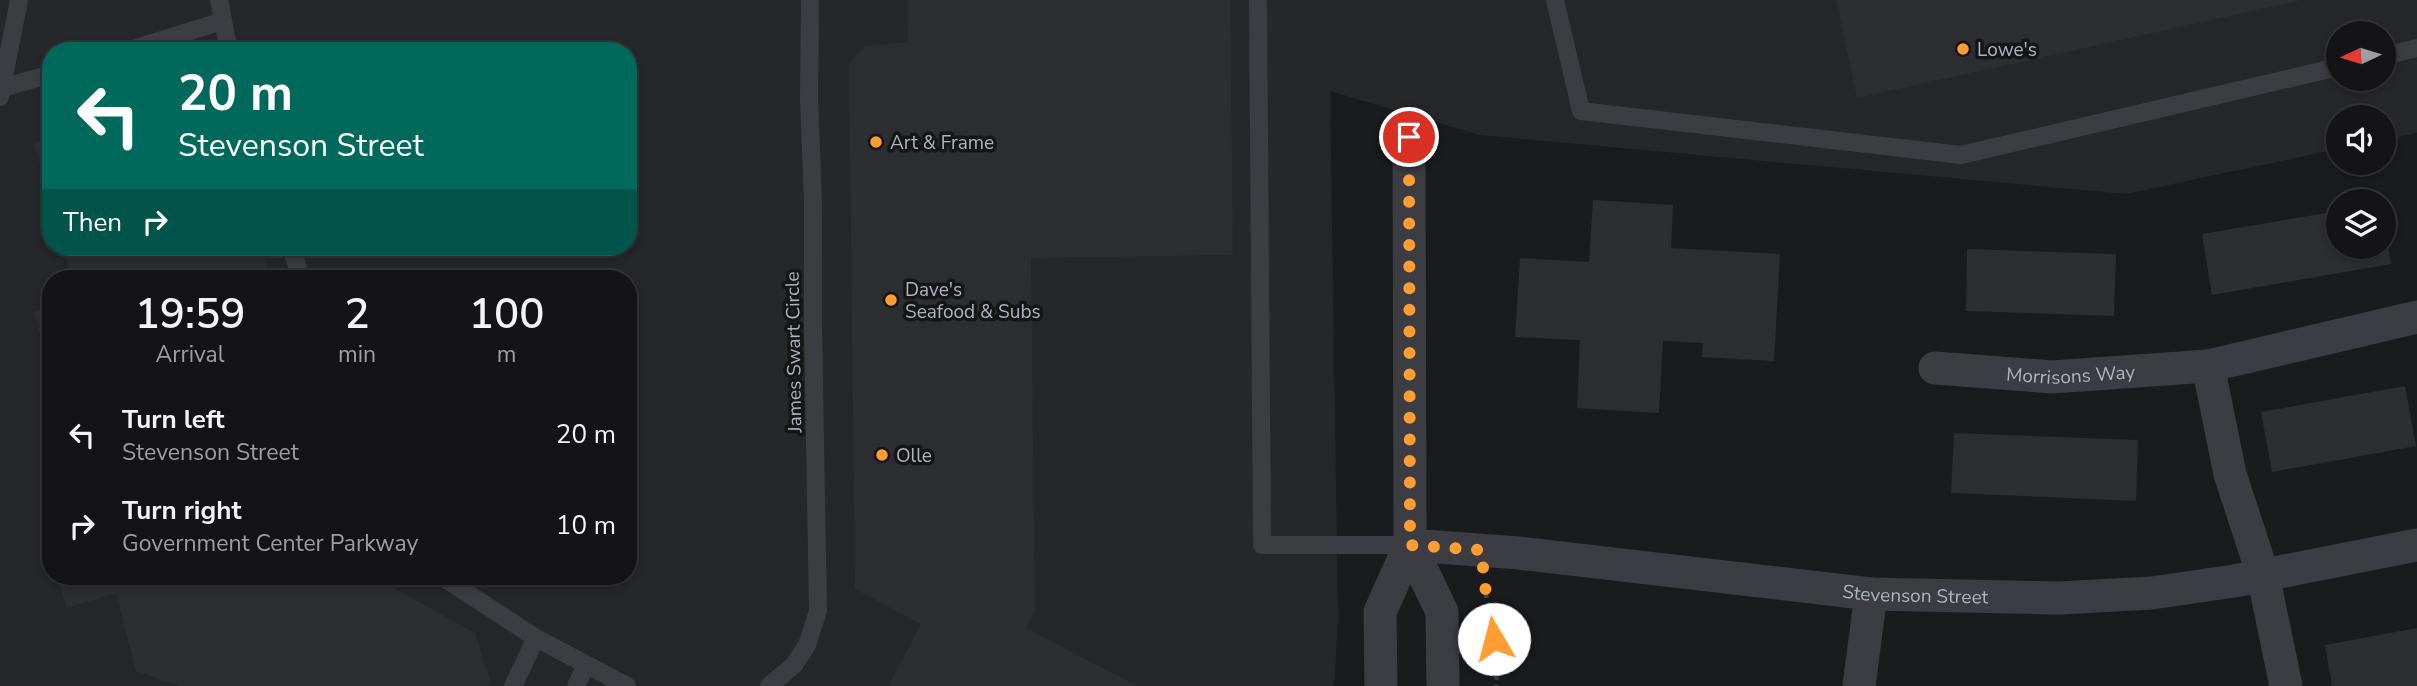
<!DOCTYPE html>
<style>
body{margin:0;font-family:"Nunito Sans",sans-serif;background:#212123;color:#f1f3f6;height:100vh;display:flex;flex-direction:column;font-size:26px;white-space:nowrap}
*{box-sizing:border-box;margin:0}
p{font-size:23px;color:#9d9ea1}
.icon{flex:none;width:38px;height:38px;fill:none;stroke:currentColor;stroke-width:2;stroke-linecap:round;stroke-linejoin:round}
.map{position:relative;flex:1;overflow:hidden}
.side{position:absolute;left:42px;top:270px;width:595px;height:315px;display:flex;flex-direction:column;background:#141416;border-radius:28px;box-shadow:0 4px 10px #0003,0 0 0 2px #333335}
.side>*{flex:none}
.hud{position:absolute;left:42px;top:42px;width:595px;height:214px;border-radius:28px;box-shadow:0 4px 10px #0003,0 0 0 2px #333335;background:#00695c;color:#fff;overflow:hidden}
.needle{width:46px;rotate:266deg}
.fabs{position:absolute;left:2326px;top:21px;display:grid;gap:14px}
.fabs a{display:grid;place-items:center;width:70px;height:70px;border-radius:50%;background:#141416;box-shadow:0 4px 10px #0003,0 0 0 2px #333335;font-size:35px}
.pin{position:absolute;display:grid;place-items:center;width:60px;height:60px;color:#fff;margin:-30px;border:4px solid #fff;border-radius:50%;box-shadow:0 2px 7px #0007}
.me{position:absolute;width:77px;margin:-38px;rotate:352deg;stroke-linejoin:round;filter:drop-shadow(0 0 5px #0008)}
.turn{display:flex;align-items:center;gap:24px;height:147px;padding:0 21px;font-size:32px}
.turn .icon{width:91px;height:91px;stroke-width:2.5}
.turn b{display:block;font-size:49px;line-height:60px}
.then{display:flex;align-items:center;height:66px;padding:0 21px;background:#0003;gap:14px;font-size:26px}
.eta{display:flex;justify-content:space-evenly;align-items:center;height:119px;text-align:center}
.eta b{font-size:42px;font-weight:600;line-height:49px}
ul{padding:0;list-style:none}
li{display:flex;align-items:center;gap:21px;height:91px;padding:0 21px}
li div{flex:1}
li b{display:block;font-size:26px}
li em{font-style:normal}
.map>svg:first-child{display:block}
.built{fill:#26272a;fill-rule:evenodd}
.building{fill:#2d2e31}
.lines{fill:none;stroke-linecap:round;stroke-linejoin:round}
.path{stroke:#414549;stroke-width:4.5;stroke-dasharray:3.5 5;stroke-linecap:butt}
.lane{stroke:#3b3d42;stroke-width:18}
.street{stroke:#3b3d42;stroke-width:33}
.route{stroke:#fd9d33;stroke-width:12;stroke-dasharray:0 21.6}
.poi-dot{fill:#fd9d33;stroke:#151618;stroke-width:2.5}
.labels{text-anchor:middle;stroke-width:7;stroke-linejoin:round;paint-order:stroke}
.poi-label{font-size:19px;fill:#acb4bd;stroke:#151618;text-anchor:start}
.street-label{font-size:19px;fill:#acb4bd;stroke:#151618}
</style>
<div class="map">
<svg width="2417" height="686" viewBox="0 0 2417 686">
<rect width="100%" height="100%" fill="#1a1b1d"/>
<path class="built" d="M 0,0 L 2417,0 L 2417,133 L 2384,140 L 2384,117 L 2338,117 L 2338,149 L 2126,194 L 1480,135 L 1330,91 L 1338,620 L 1334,686 L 0,686 ZM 2338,33 L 2384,33 L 2384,79 L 2338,79 ZM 51,51 L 628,51 L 628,247 L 51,247 ZM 51,278 L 628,278 L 628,576 L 51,576 Z"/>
<g class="building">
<polygon points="907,0 1230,0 1233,255 1031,258 1035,611 1026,628 1137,686 888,686 921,624 855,589 849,63 865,46 908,42"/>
<polygon points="1836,0 2298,0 2298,1 1857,98"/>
<polygon points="51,137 51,201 50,201 34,143"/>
<polygon points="1593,200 1673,205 1671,248 1780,254 1774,361 1702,357 1703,343 1663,341 1659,413 1577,408 1580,340 1515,337 1520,258 1589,262"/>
<polygon points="2338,211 2338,247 2384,247 2385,227 2391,264 2212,295 2202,234"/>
<polygon points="63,247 260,247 270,278 71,278"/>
<polygon points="1967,249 2116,254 2114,316 1966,311"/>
<polygon points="51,307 51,368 50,369 34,312"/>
<polygon points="2405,386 2416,446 2272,472 2261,412"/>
<polygon points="1954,433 2138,440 2136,501 1951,493"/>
<polygon points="57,576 372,576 475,633 490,680 486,686 180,686 136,671 116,593 67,608"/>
<polygon points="2417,628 2417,686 2332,686 2325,645"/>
</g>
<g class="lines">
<polyline class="path" points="1485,586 1487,602 1497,622 1494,639 1498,662 1496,686"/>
<g class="lane">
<polyline points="219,0 229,51"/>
<polyline points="1258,0 1262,545 1410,545"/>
<polyline points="1555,0 1581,111 1961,155 2338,67"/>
<polyline points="126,51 223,21"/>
<polyline points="2384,56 2417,48"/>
<polyline points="2,88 51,74"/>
<polyline points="0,97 19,0"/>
<polyline points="291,247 301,278"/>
<polyline points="441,576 536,638 627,686"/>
<polyline points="513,686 536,638"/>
<polyline points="576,686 586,665"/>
<polyline points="769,686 794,665 807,645 818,611 813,327 813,202 809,99 810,0"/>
</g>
<g class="street">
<polyline points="2208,366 2230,474 2263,575 2286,686"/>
<path id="s1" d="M 1935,368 L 2053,377 L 2208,366 L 2417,317"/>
<path id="s2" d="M 1410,545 L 1519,553 L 1871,594 L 2059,598 L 2152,593 L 2234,581 L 2417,545"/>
<polyline points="1410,545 1442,612 1443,686"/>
<polyline points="1381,686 1380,612 1410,545 1409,137"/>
<polyline points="1859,686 1871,594"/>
</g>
</g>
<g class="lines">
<polyline class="route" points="1409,137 1410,545 1481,550 1487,602 1497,622 1494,639"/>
</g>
<g class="poi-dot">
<circle cx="1963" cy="49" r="7"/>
<circle cx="876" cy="142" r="7"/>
<circle cx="891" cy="300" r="7"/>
<circle cx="882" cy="455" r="7"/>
</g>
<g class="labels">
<g class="poi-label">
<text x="1977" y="56">Lowe's</text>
<text x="890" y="149">Art &amp; Frame</text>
<text x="905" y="296">Dave's<tspan x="905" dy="22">Seafood &amp; Subs</tspan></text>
<text x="896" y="462">Olle</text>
</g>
<g class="street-label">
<text transform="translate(793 352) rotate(-91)" y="7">James Swart Circle</text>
<text dy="7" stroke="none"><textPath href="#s1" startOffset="136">Morrisons Way</textPath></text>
<text dy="7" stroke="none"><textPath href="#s2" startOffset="508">Stevenson Street</textPath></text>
</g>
</g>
</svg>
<div class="fabs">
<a><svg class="needle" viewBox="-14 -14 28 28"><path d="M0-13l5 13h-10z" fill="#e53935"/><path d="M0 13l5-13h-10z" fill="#9d9ea1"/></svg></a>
<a><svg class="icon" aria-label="sound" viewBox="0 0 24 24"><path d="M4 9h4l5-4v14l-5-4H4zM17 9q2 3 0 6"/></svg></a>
<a><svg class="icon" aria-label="layers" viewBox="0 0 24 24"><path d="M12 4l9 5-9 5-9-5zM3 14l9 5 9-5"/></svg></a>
</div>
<div class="pin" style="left:1409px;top:137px;background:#d93025"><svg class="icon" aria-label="arrive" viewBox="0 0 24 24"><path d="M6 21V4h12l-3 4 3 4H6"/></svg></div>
<svg class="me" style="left:1494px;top:639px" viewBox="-20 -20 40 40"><circle r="19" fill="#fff"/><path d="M0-13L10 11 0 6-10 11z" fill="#fd9d33"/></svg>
<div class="hud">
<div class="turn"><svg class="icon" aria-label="left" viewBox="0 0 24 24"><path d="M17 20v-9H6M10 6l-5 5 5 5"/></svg><div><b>20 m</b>Stevenson Street</div></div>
<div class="then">Then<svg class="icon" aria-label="right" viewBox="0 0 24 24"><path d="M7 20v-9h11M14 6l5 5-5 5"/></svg></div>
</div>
<section class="side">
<div class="eta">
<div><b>19:59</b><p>Arrival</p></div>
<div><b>2</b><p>min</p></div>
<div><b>100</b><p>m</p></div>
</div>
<ul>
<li><svg class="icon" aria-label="left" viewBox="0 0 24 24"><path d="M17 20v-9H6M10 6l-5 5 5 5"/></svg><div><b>Turn left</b><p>Stevenson Street</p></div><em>20 m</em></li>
<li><svg class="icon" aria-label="right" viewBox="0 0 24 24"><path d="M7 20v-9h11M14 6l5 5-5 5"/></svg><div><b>Turn right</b><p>Government Center Parkway</p></div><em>10 m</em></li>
</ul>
</section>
</div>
